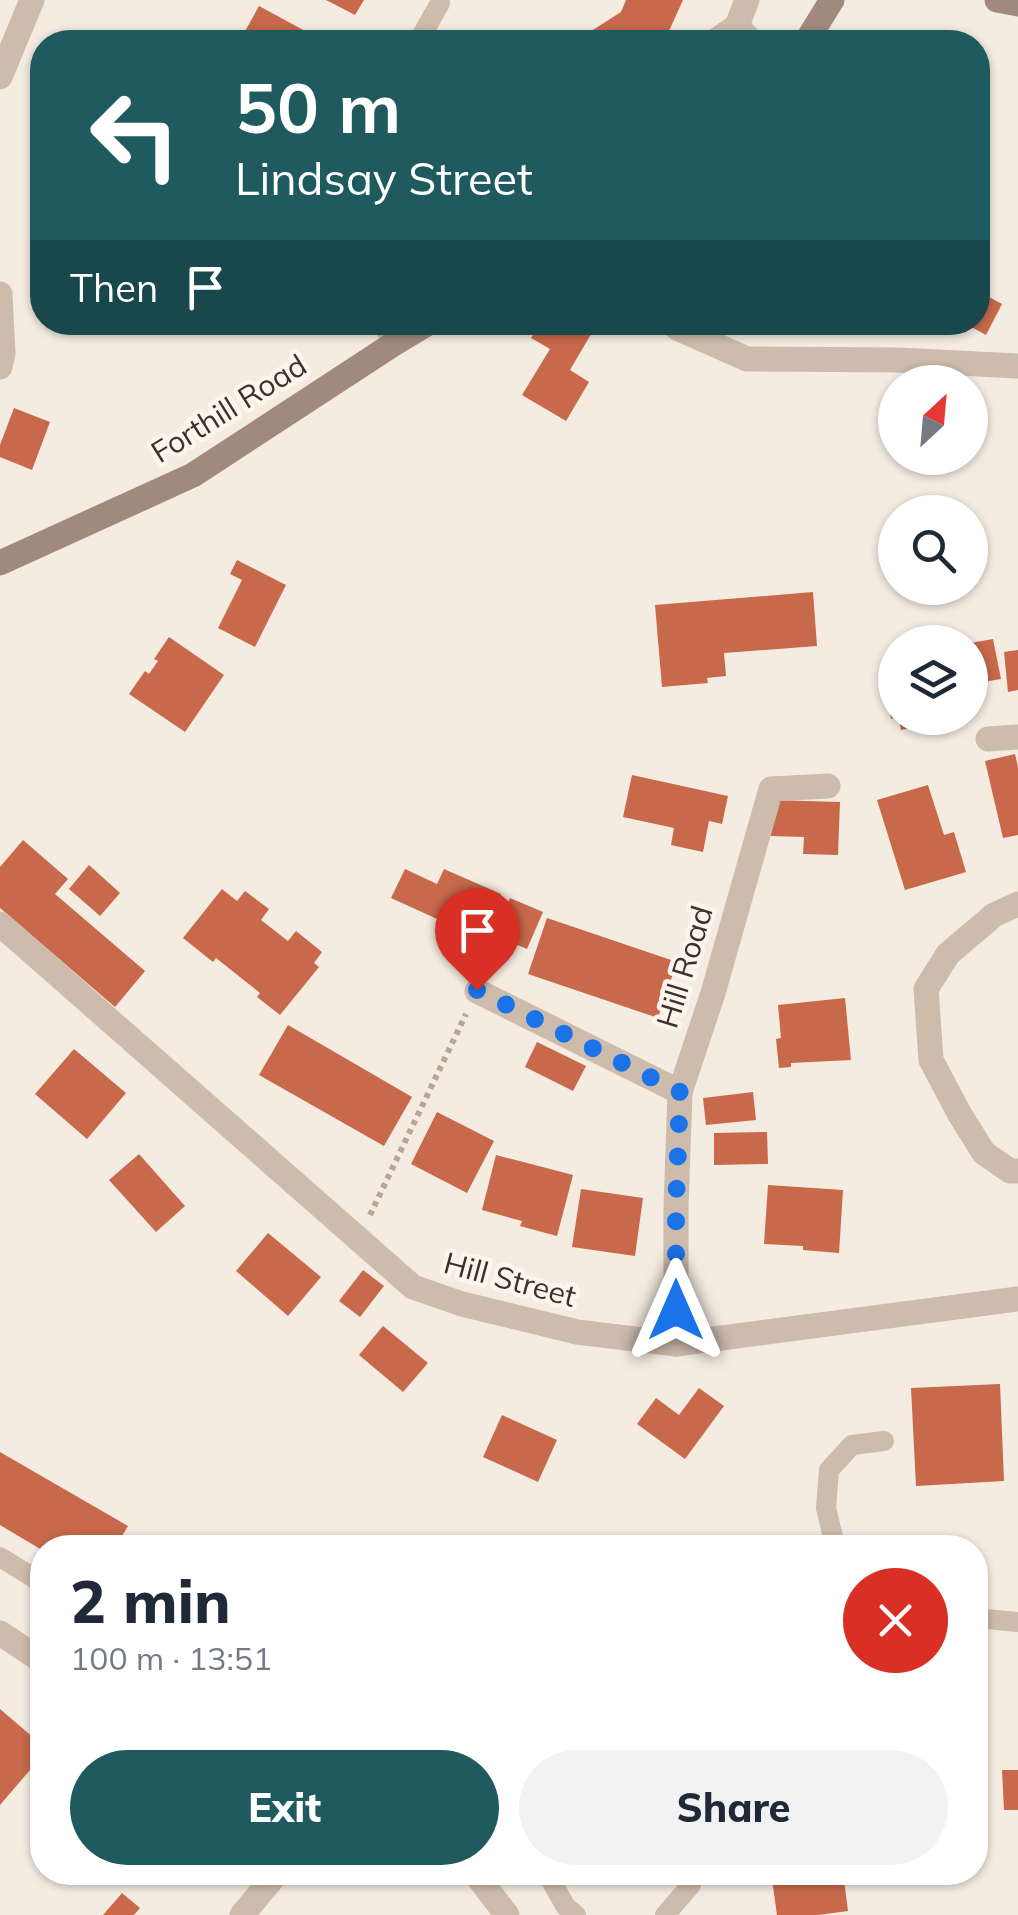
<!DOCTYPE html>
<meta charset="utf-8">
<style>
body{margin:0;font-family:Mulish,sans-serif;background:#f2f2f3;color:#1f2937;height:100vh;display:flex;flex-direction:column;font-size:38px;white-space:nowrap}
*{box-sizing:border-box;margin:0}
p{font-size:32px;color:#747a83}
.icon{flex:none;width:55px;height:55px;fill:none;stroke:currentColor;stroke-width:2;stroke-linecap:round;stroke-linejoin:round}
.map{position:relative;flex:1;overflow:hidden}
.panel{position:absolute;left:30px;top:1535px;width:958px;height:350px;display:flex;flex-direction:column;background:#fff;border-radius:40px;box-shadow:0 2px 8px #0004}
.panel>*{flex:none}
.banner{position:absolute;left:30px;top:30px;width:960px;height:305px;border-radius:40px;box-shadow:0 2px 8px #0004;background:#1f5a5e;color:#fff;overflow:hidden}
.needle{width:65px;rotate:26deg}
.buttons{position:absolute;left:878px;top:365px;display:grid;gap:20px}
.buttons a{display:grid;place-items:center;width:110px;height:110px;border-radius:50%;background:#fff;box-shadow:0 2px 8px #0004;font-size:50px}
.pin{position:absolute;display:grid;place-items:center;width:85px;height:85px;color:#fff;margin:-102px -42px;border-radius:50% 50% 50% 0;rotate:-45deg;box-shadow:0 0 10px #0007}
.pin .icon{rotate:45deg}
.me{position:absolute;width:110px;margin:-55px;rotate:0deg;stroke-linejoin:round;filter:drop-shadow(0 0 8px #0008)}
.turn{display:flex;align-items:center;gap:35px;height:210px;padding:0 40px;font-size:45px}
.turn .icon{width:130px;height:130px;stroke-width:2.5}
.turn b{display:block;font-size:70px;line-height:85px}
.then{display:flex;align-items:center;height:95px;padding:0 40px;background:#0003;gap:20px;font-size:38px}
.round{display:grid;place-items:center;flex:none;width:105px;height:105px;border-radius:52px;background:#f2f2f3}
.summary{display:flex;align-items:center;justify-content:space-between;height:170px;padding:0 40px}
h1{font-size:60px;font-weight:800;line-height:75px}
.action{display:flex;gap:20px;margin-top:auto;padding:20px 40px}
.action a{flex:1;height:115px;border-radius:60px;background:#1f5a5e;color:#fff;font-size:40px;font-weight:800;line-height:115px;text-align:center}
.action a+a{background:#f2f2f3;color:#1f2937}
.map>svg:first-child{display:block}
.building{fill:#c8694b}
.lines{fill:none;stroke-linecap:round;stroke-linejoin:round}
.path{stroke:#b9a596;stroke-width:6;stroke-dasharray:5 5;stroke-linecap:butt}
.lane{stroke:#cdbbac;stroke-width:20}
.street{stroke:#cdbbac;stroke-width:25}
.secondary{stroke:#a18a7d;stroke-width:25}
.route{stroke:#1a73e8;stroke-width:18;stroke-dasharray:0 32.4}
.labels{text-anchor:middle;stroke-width:9;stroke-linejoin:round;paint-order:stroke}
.street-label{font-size:30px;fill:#3b302b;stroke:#fbf5ee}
</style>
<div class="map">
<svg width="1018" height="1915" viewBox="0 0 1018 1915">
<rect width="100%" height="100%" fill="#f4ebe1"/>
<g class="building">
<polygon points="326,0 364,0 355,15"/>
<polygon points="626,0 683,0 664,42 574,42 621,12"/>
<polygon points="259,6 307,32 302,42 239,42"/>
<polygon points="978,291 1002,304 986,335 962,322 978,322"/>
<polygon points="541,322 594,322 597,324 570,370 589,382 566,421 522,395 550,349 531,338"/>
<polygon points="14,408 50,422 32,470 0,457 0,445"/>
<polygon points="237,560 286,585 255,647 218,628 242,580 230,574"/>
<polygon points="813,592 817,646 724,653 726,676 707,678 708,683 662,687 655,605"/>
<polygon points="169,637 224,675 185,732 129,694 145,671 149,674 158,661 154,659"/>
<polygon points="993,639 1001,679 970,684 970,643"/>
<polygon points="1018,650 1018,690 1008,692 1004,652"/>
<polygon points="895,686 895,718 891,719 886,688"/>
<polygon points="899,718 956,718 956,720 939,722 940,729 920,732 920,726 901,730"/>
<polygon points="1015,754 1018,767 1018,835 1003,838 985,761"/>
<polygon points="632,775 728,796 722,824 709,821 703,852 671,845 674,828 623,817"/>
<polygon points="928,785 944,835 954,832 966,872 905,890 877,800"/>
<polygon points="773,800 840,802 838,855 803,854 804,837 771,836"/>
<polygon points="23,840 68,879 55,894 145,971 115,1007 0,908 0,867"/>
<polygon points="89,865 120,893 100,916 69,889"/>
<polygon points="405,869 437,884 444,869 501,894 481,939 391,898"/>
<polygon points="222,889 237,901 245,891 269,909 261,920 288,941 296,931 322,952 314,963 319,967 280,1015 257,997 260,993 216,958 213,962 183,938"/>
<polygon points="510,898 543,912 527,949 494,935"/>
<polygon points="547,918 677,962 658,1018 528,974"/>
<polygon points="845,998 851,1060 791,1063 791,1067 779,1068 776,1039 781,1038 778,1005"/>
<polygon points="288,1025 412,1097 384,1146 259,1075"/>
<polygon points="537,1042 586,1066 573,1091 525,1067"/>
<polygon points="74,1049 126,1093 87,1139 35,1094"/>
<polygon points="753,1092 756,1120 706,1125 703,1098"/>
<polygon points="437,1112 494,1141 467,1193 411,1164"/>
<polygon points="767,1132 768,1164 714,1165 714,1133"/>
<polygon points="139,1154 185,1206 156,1232 109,1180"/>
<polygon points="496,1155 573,1175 557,1236 520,1226 522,1221 482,1210"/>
<polygon points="768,1185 843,1190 839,1253 803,1250 803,1246 764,1244"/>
<polygon points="581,1189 643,1198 635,1256 572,1247"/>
<polygon points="268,1233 321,1277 288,1316 236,1271"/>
<polygon points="363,1270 384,1286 360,1317 339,1301"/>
<polygon points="383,1326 428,1363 403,1392 359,1355"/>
<polygon points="1000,1384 1004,1481 916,1486 911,1388"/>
<polygon points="699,1388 724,1406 685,1459 637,1424 656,1398 679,1415"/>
<polygon points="502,1415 557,1440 538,1482 483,1457"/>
<polygon points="0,1452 128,1526 115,1548 42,1548 42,1550 0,1525"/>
<polygon points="0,1709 42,1745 42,1756 0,1805"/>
<polygon points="1002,1770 1018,1770 1018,1810 1004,1810"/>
<polygon points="771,1872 843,1872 848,1911 818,1915 777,1915"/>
<polygon points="122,1893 140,1908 134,1915 103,1915"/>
</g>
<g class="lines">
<polyline class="path" points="370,1215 466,1014"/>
<g class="lane">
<polyline points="418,42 440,3"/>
<polyline points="380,322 395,343"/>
<polyline points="839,1548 834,1541 826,1508 829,1470 852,1445 884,1441"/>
<polyline points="0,1557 42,1583"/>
<polyline points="975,1618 1018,1622"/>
<polyline points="546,1872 566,1907 576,1915"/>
<polyline points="665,1915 691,1885 693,1872"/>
</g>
<g class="street">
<polyline points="747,0 737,26 752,42"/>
<polyline points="714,42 737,26"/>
<polyline points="0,77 32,0"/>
<polyline points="0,294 3,353 0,367"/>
<polyline points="672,322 677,328 747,359 898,360 1018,366"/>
<polyline points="988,739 1018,737"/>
<polyline points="1018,904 994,915 948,954 926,989 931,1060 959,1113 984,1153 1010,1171 1018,1171"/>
<polyline points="0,924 413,1287 462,1304 577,1332 676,1344 1018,1299"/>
<polyline points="477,991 680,1092"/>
<polyline points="676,1344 676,1206 680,1092 713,993 771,789 828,786"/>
<polyline points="0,1633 42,1661"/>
<polyline points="474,1872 507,1915"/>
<polyline points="242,1915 278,1872"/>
</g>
<g class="secondary">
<polyline points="997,0 1018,4"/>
<polyline points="806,42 832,0"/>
<polyline points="0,563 193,475 395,343 430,322"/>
</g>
</g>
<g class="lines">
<polyline class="route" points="477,990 680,1092 676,1206 676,1310"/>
</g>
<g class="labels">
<g class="street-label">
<text transform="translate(229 409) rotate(-32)" y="10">Forthill Road</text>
<text transform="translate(685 967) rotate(-73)" y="10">Hill Road</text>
<text transform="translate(510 1280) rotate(15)" y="10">Hill Street</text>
</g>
</g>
</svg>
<div class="buttons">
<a><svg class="needle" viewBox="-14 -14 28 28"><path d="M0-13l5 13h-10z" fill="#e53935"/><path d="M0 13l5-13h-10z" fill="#747a83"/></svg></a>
<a><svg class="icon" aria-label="search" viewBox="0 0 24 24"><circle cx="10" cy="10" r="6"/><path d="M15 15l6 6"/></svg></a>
<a><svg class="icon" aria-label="layers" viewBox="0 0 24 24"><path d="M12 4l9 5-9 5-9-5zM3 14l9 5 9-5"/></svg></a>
</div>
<div class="pin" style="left:477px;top:990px;background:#d93025"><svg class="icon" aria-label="arrive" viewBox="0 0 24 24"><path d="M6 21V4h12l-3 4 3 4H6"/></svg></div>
<svg class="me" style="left:676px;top:1310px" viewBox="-20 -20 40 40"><path d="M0-17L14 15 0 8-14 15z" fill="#1a73e8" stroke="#fff" stroke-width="4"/></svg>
<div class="banner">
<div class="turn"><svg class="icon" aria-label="left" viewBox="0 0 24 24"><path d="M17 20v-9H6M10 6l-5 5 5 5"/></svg><div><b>50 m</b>Lindsay Street</div></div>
<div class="then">Then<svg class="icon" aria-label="arrive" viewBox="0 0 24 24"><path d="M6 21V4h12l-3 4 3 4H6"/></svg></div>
</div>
<section class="panel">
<div class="summary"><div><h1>2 min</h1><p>100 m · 13:51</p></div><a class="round" style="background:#d93025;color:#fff"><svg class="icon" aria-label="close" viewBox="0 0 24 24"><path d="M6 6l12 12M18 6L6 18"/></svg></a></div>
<div class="action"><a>Exit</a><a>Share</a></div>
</section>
</div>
